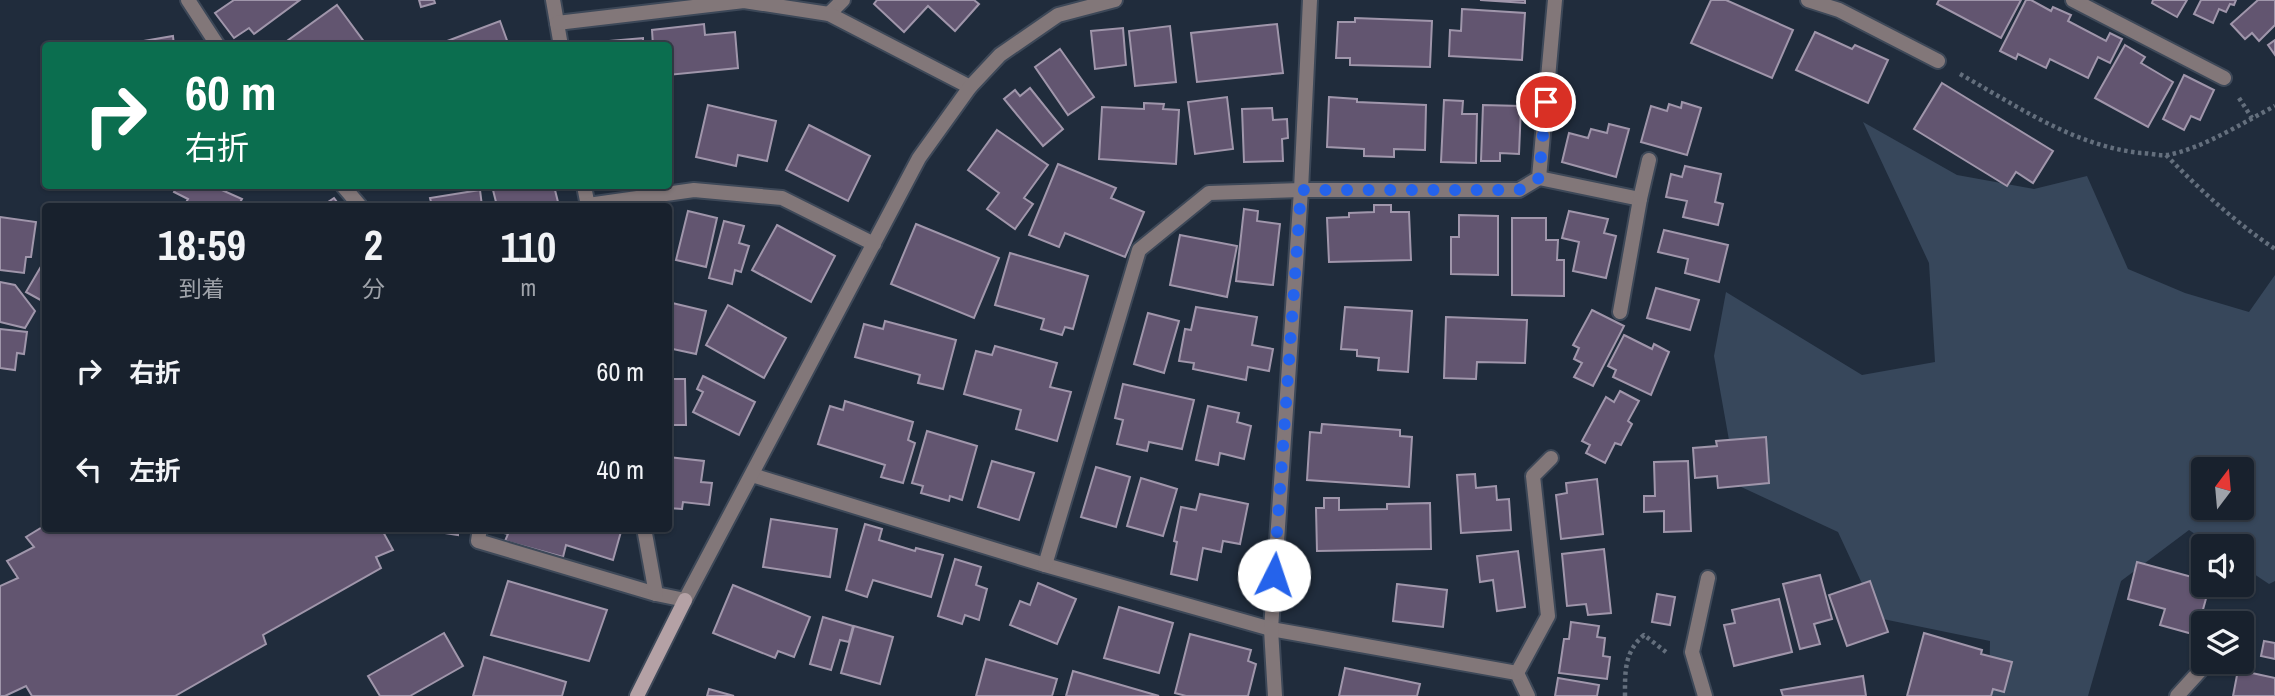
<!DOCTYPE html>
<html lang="ja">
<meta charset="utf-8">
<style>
body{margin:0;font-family:"Archivo Narrow","Noto Sans JP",sans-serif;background:#252e39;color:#f1f3f6;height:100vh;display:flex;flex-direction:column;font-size:26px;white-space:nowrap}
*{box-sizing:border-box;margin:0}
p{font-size:23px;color:#9fa3aa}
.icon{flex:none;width:38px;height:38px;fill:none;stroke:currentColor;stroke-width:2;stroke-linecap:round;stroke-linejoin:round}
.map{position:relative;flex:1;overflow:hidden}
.sheet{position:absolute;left:42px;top:203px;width:630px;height:329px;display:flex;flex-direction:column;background:#18212d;border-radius:7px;box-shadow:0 2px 5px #0004,0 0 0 2px #363e49}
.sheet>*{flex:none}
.hud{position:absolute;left:42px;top:42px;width:630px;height:147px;border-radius:7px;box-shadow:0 2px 5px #0004,0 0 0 2px #363e49;background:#0b6e4f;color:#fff;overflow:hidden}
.needle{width:46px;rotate:16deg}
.fabs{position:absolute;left:2191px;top:457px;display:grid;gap:14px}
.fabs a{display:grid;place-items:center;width:63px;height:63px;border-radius:7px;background:#18212d;box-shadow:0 2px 5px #0004,0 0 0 2px #363e49;font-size:35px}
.pin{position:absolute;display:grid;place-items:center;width:60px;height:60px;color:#fff;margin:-30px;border:4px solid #fff;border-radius:50%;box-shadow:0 2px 7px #0007}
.me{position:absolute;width:77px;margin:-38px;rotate:4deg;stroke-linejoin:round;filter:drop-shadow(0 0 5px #0008)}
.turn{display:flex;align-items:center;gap:24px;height:147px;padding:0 28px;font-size:32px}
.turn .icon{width:91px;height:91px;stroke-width:2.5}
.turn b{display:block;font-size:49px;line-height:60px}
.eta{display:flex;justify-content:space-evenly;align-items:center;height:119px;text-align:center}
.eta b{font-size:42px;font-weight:800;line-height:49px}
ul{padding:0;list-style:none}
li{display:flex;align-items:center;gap:21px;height:98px;padding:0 28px}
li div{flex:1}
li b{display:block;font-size:26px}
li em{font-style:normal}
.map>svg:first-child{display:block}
.green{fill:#37475b;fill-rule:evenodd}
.building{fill:#625570;stroke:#a096ab;stroke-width:2}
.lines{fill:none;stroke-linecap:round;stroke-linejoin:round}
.lane-casing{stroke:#3d4858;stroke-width:18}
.street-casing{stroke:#3d4858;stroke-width:18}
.secondary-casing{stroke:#3d4858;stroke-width:18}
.path{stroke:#646f7d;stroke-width:4.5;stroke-dasharray:3.5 3.5;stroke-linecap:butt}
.lane{stroke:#827779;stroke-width:14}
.street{stroke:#827779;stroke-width:14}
.secondary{stroke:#b4a1a5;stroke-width:14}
.route{stroke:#2563eb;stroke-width:12;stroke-dasharray:0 21.6}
</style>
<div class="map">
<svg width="2275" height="696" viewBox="0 0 2275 696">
<rect width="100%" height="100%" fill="#202c3c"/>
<path class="green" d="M 1863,122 L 1957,175 L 2034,189 L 2087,176 L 2128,269 L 2185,293 L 2249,312 L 2275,275 L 2275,581 L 2269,584 L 2242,566 L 2242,546 L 2213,546 L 2189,530 L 2121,581 L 2088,696 L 1989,696 L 1990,641 L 1878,618 L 1838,532 L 1737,485 L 1714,356 L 1726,292 L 1862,375 L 1935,362 L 1929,263 ZM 2203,469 L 2242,469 L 2242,508 L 2203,508 Z"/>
<g class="building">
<polygon points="234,0 300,0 254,34 249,28 234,38 215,13"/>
<polygon points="419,0 434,0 435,3 421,7"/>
<polygon points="877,0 974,0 979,4 955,31 928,6 904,32 874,4"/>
<polygon points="1480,0 1525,0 1525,3"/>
<polygon points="1711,0 1726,0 1793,30 1772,78 1691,43"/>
<polygon points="1939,0 2021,0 2001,38 1937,4"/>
<polygon points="2026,0 2031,0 2051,11 2053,7 2071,15 2068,21 2106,41 2110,33 2122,39 2110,63 2098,57 2088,78 2050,59 2046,68 2018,54 2016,59 2000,51"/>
<polygon points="2153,0 2187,0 2177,17 2152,3"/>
<polygon points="2201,0 2236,0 2234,5 2230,4 2226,12 2219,9 2213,23 2194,14"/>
<polygon points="2258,0 2275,0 2275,25 2259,41 2252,33 2245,39 2231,24"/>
<polygon points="337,5 365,43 362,46 280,46"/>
<polygon points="1462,9 1525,13 1522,60 1449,56 1450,30 1461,31"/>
<polygon points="1355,18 1432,21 1430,67 1350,65 1350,58 1336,58 1338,22 1355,22"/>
<polygon points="500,21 509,46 434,46"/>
<polygon points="704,24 705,35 735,32 738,68 668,75 668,46 653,46 652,30"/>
<polygon points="1277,24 1283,73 1197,82 1191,33"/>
<polygon points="1170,26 1176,82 1135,86 1129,31"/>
<polygon points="1123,28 1126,65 1095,69 1091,31"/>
<polygon points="1815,32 1852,49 1855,45 1888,60 1868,103 1796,70"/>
<polygon points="173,36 174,46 127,46 126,44"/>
<polygon points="643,38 643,46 588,46 587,43"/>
<polygon points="2275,40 2275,55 2268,45"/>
<polygon points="2125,45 2145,57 2141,63 2173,82 2148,127 2095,98"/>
<polygon points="1060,49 1094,97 1068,115 1035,67"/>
<polygon points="2184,75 2214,90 2200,120 2191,116 2184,130 2163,119"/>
<polygon points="1942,83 2053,151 2033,183 2016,172 2007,186 1914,129"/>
<polygon points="1030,88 1063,129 1043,146 1004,99 1015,90 1020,96"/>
<polygon points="1227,97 1233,149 1195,154 1188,102"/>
<polygon points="1329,97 1357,99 1357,102 1426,105 1425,150 1394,149 1394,157 1364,156 1364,149 1327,147"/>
<polygon points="1444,100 1463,101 1462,114 1477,114 1476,163 1441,162"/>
<polygon points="1682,102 1701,108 1687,155 1641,142 1651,106 1667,111 1669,104 1681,108"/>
<polygon points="1144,103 1164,104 1163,109 1179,110 1176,164 1099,159 1102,107 1144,109"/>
<polygon points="708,105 776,121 767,161 738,155 736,166 696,157"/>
<polygon points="1483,105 1521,106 1519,154 1500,153 1500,161 1481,161"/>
<polygon points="1272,108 1273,120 1287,119 1288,138 1282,139 1283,161 1244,162 1242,109"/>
<polygon points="1609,124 1629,129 1616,177 1562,162 1569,133 1588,138 1591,129 1607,133"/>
<polygon points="809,125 870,156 848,201 786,170"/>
<polygon points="997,130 1048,165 1024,198 1033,204 1015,229 987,209 999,193 968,170"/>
<polygon points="1058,164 1116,188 1111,198 1144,212 1125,257 1065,233 1059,247 1029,235"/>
<polygon points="1685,166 1721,174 1715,202 1723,204 1718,225 1683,217 1687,201 1666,197 1671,174 1682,177"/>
<polygon points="177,186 213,186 242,199 238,206 184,206 188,199 174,192"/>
<polygon points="492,186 554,186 559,206 497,206"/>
<polygon points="480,190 482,206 411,206 431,202 430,198"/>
<polygon points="334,198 340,206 322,206"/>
<polygon points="1374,205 1391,205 1391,212 1409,212 1411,260 1329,262 1327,218 1349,217 1349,213 1374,212"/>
<polygon points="1244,209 1258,211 1257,221 1280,224 1273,285 1236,281"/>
<polygon points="688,211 717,218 706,267 676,260"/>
<polygon points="1569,211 1608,219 1604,233 1616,236 1606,278 1573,271 1579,242 1562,238"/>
<polygon points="1459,215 1498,216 1498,275 1451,274 1451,237 1459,237"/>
<polygon points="0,217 36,222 31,257 26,257 24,273 0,270"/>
<polygon points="1512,218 1546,218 1546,240 1558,240 1557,260 1564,260 1564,296 1512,295"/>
<polygon points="724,221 744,226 739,243 749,246 741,272 735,270 732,284 709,278"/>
<rect x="668" y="224" width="3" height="47"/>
<polygon points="916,224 999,258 974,318 891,284"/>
<polygon points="777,225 835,256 811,302 752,270"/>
<polygon points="1664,230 1728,245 1719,282 1685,273 1688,259 1658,252"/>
<polygon points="1180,235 1237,246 1227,297 1170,285"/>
<polygon points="1010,253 1088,276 1073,329 1065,327 1062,335 1041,329 1044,319 995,305"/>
<polygon points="46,258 46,303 26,292"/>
<polygon points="0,282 15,285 35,311 25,328 0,322"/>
<polygon points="1656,288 1699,300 1690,330 1647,318"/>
<polygon points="668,302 706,311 696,354 668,348"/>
<polygon points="728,305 786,338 764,378 706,345"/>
<polygon points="1196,307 1257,317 1252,345 1273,349 1269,371 1248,367 1246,380 1193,369 1194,363 1179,361 1185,329 1191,330"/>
<polygon points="1345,307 1412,311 1408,372 1378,370 1379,358 1357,356 1357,350 1341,349"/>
<polygon points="1592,310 1624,326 1593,386 1574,377 1582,363 1574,359 1579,348 1573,345"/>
<polygon points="1148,313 1179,321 1164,373 1134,364"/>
<polygon points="1446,317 1527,320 1525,363 1477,362 1476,379 1444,378"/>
<polygon points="885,321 956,340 943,389 918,383 920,375 855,357 864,324 883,329"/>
<polygon points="0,329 27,332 24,354 17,353 15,370 0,368"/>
<polygon points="1624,335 1652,349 1654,344 1669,352 1651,395 1613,377 1616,370 1608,366"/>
<polygon points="995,346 1057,363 1050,387 1071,392 1057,441 1016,429 1021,410 964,394 976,351 992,355"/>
<polygon points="703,376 755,402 739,435 693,412 703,392 697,389"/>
<polygon points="668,379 685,379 686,425 668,425"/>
<polygon points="1123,384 1194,400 1182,449 1149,442 1147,451 1117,444 1123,420 1115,418"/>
<polygon points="1620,391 1639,401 1628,421 1632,424 1621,445 1615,443 1605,463 1586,453 1590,445 1582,441 1606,397 1614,402"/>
<polygon points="845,401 913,422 908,440 915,443 903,483 881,477 885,465 818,444 830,406 843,410"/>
<polygon points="1208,406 1239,413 1237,422 1251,426 1244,459 1220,453 1218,465 1196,460"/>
<polygon points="1322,424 1400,430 1400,436 1412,437 1409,487 1307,480 1310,432 1321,433"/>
<polygon points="927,431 977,446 962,500 950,496 949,501 921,493 923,486 912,483"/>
<polygon points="1766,437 1769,483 1718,488 1717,476 1695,478 1693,448 1717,446 1716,441"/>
<polygon points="668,457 704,461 701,482 712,483 709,505 683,502 682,509 668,508"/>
<polygon points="992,461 1034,473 1019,520 978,507"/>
<polygon points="1688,461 1691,531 1664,532 1664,511 1644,512 1644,496 1655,496 1654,462"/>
<polygon points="1096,467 1130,477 1116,527 1081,517"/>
<polygon points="1475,474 1476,488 1496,486 1497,500 1509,499 1511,530 1461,533 1457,475"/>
<polygon points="1141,478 1177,489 1163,536 1127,526"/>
<polygon points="1597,479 1603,534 1561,539 1556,495 1567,493 1566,483"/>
<polygon points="1200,494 1248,504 1240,544 1223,541 1221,552 1203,548 1197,580 1171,574 1177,542 1174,541 1181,507 1196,510"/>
<polygon points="1324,498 1339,498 1339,510 1387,509 1387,504 1430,503 1431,549 1317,551 1316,508 1324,508"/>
<polygon points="771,519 837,529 830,577 763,567"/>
<polygon points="865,524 882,529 879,540 915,551 916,548 943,555 931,597 873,580 867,597 846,590"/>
<polygon points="44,526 49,532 55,528 381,528 393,550 376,557 381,568 263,635 266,644 175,696 32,696 26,686 5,696 0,696 0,586 18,578 7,561 34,547 26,537"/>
<polygon points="413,528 458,528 458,535"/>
<polygon points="496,528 622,528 613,560 566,545 563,557 505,541 508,534 496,531"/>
<polygon points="1604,549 1611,613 1588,615 1586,604 1567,606 1562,554"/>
<polygon points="1518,551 1525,607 1497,611 1493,580 1480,582 1477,556"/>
<polygon points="955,559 981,567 976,585 987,589 979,620 965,615 962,624 938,616"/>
<polygon points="2137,562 2203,580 2203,584 2210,584 2196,635 2160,625 2165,609 2128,599"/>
<polygon points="1820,575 1832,619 1814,624 1820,644 1800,649 1783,584"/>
<polygon points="508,581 607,610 589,661 491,635"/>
<polygon points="1870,581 1888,632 1847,646 1829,595"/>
<polygon points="1038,583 1076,599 1057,644 1010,625 1020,601 1030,605"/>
<polygon points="1397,584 1447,590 1443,627 1393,621"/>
<polygon points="733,585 810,617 794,657 778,651 775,658 713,633"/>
<polygon points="1657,594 1675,597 1670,625 1652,622"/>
<polygon points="1779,599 1792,652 1734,666 1724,625 1735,623 1732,610"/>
<polygon points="1119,607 1173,623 1159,673 1104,658"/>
<polygon points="823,617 853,626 849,642 840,640 831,670 810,664"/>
<polygon points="1571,622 1599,626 1597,637 1605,638 1603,656 1610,657 1607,679 1559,673 1564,639 1569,639"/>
<polygon points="854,626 893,637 880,684 841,673"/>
<polygon points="444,633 463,666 410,696 380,696 368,676"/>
<polygon points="1924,633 1982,650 1981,654 2012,662 2004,692 1993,689 1991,696 1907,696"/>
<polygon points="1190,634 1251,650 1248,661 1256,664 1248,696 1186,696 1175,693"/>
<polygon points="2264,641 2275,643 2275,659 2261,656"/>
<polygon points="484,657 566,682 562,696 473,696"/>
<polygon points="986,659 1057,679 1052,696 976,696"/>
<polygon points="1345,668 1420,684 1417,696 1339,696"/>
<polygon points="2238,670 2275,678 2275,696 2233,696"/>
<polygon points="1073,671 1159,696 1066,696"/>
<polygon points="1863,676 1866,696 1783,696 1781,690"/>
<polygon points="1558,678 1599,685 1597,696 1555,696"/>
<polygon points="709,689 734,696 707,696"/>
</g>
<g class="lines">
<defs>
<polyline id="lane" points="2177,696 2208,662"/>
<g id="street">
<polyline points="188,0 218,46"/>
<polyline points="553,0 561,46"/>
<polyline points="1808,0 1839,10 1938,61"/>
<polyline points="2073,0 2224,78"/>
<polyline points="829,14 843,0"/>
<polyline points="557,23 744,1 829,14 970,87"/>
<polyline points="1539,178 1640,199"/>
<polyline points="343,186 360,206"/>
<polyline points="584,186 588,206"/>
<polyline points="588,205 694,190 782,198 874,244"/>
<polyline points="1620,312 1640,199 1649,160"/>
<polyline points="752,475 1045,565 1271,629 1517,673 1528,696"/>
<polyline points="480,528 478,541 656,594 685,600 919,158 970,87 1000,55 1058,15 1115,0"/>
<polyline points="644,528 656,594"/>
<polyline points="1045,565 1139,250 1209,193 1301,190 1519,190 1539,178 1555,0"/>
<polyline points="1517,673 1548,616 1533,476 1551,458"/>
<polyline points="1275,696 1271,629 1301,190 1310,0"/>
<polyline points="1705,696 1692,652 1708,578"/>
</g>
<polyline id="secondary" points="637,696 685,600"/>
</defs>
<use href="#lane" class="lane-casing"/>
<use href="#street" class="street-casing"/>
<use href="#secondary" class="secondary-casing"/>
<g class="path">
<path d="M 1960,74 C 2017,106 2074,146 2141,153 C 2149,153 2159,156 2167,155 C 2202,149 2244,122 2275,106"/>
<polyline points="2239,98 2252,118"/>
<path d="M 2166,155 C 2200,190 2235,222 2275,249"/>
<path d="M 1625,696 C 1625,672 1624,652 1644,635 L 1666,652"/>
</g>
<use href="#lane" class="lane"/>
<use href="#street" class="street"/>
<use href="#secondary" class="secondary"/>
</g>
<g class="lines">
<polyline class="route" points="1274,575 1301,190 1519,190 1539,178 1546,102"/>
</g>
</svg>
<div class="fabs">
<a><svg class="needle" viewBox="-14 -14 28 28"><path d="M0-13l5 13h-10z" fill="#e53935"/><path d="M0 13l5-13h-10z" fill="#9fa3aa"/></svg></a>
<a><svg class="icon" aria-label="sound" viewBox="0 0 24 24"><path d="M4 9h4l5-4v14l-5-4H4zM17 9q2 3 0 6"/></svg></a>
<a><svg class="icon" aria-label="layers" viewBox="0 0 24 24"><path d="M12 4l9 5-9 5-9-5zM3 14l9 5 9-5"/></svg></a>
</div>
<div class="pin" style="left:1546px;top:102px;background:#d93025"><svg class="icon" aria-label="arrive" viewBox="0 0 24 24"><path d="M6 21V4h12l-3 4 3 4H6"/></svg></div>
<svg class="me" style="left:1274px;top:575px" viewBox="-20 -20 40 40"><circle r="19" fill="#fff"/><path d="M0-13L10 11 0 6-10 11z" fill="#2563eb"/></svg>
<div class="hud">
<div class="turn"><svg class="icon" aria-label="right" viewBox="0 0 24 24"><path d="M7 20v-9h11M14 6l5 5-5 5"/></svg><div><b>60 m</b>右折</div></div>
</div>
<section class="sheet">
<div class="eta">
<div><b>18:59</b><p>到着</p></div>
<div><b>2</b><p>分</p></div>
<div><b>110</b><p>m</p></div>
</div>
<ul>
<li><svg class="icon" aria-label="right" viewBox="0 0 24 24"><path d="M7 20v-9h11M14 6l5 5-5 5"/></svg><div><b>右折</b></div><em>60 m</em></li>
<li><svg class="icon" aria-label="left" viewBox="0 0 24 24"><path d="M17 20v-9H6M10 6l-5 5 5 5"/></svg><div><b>左折</b></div><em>40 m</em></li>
</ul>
</section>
</div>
